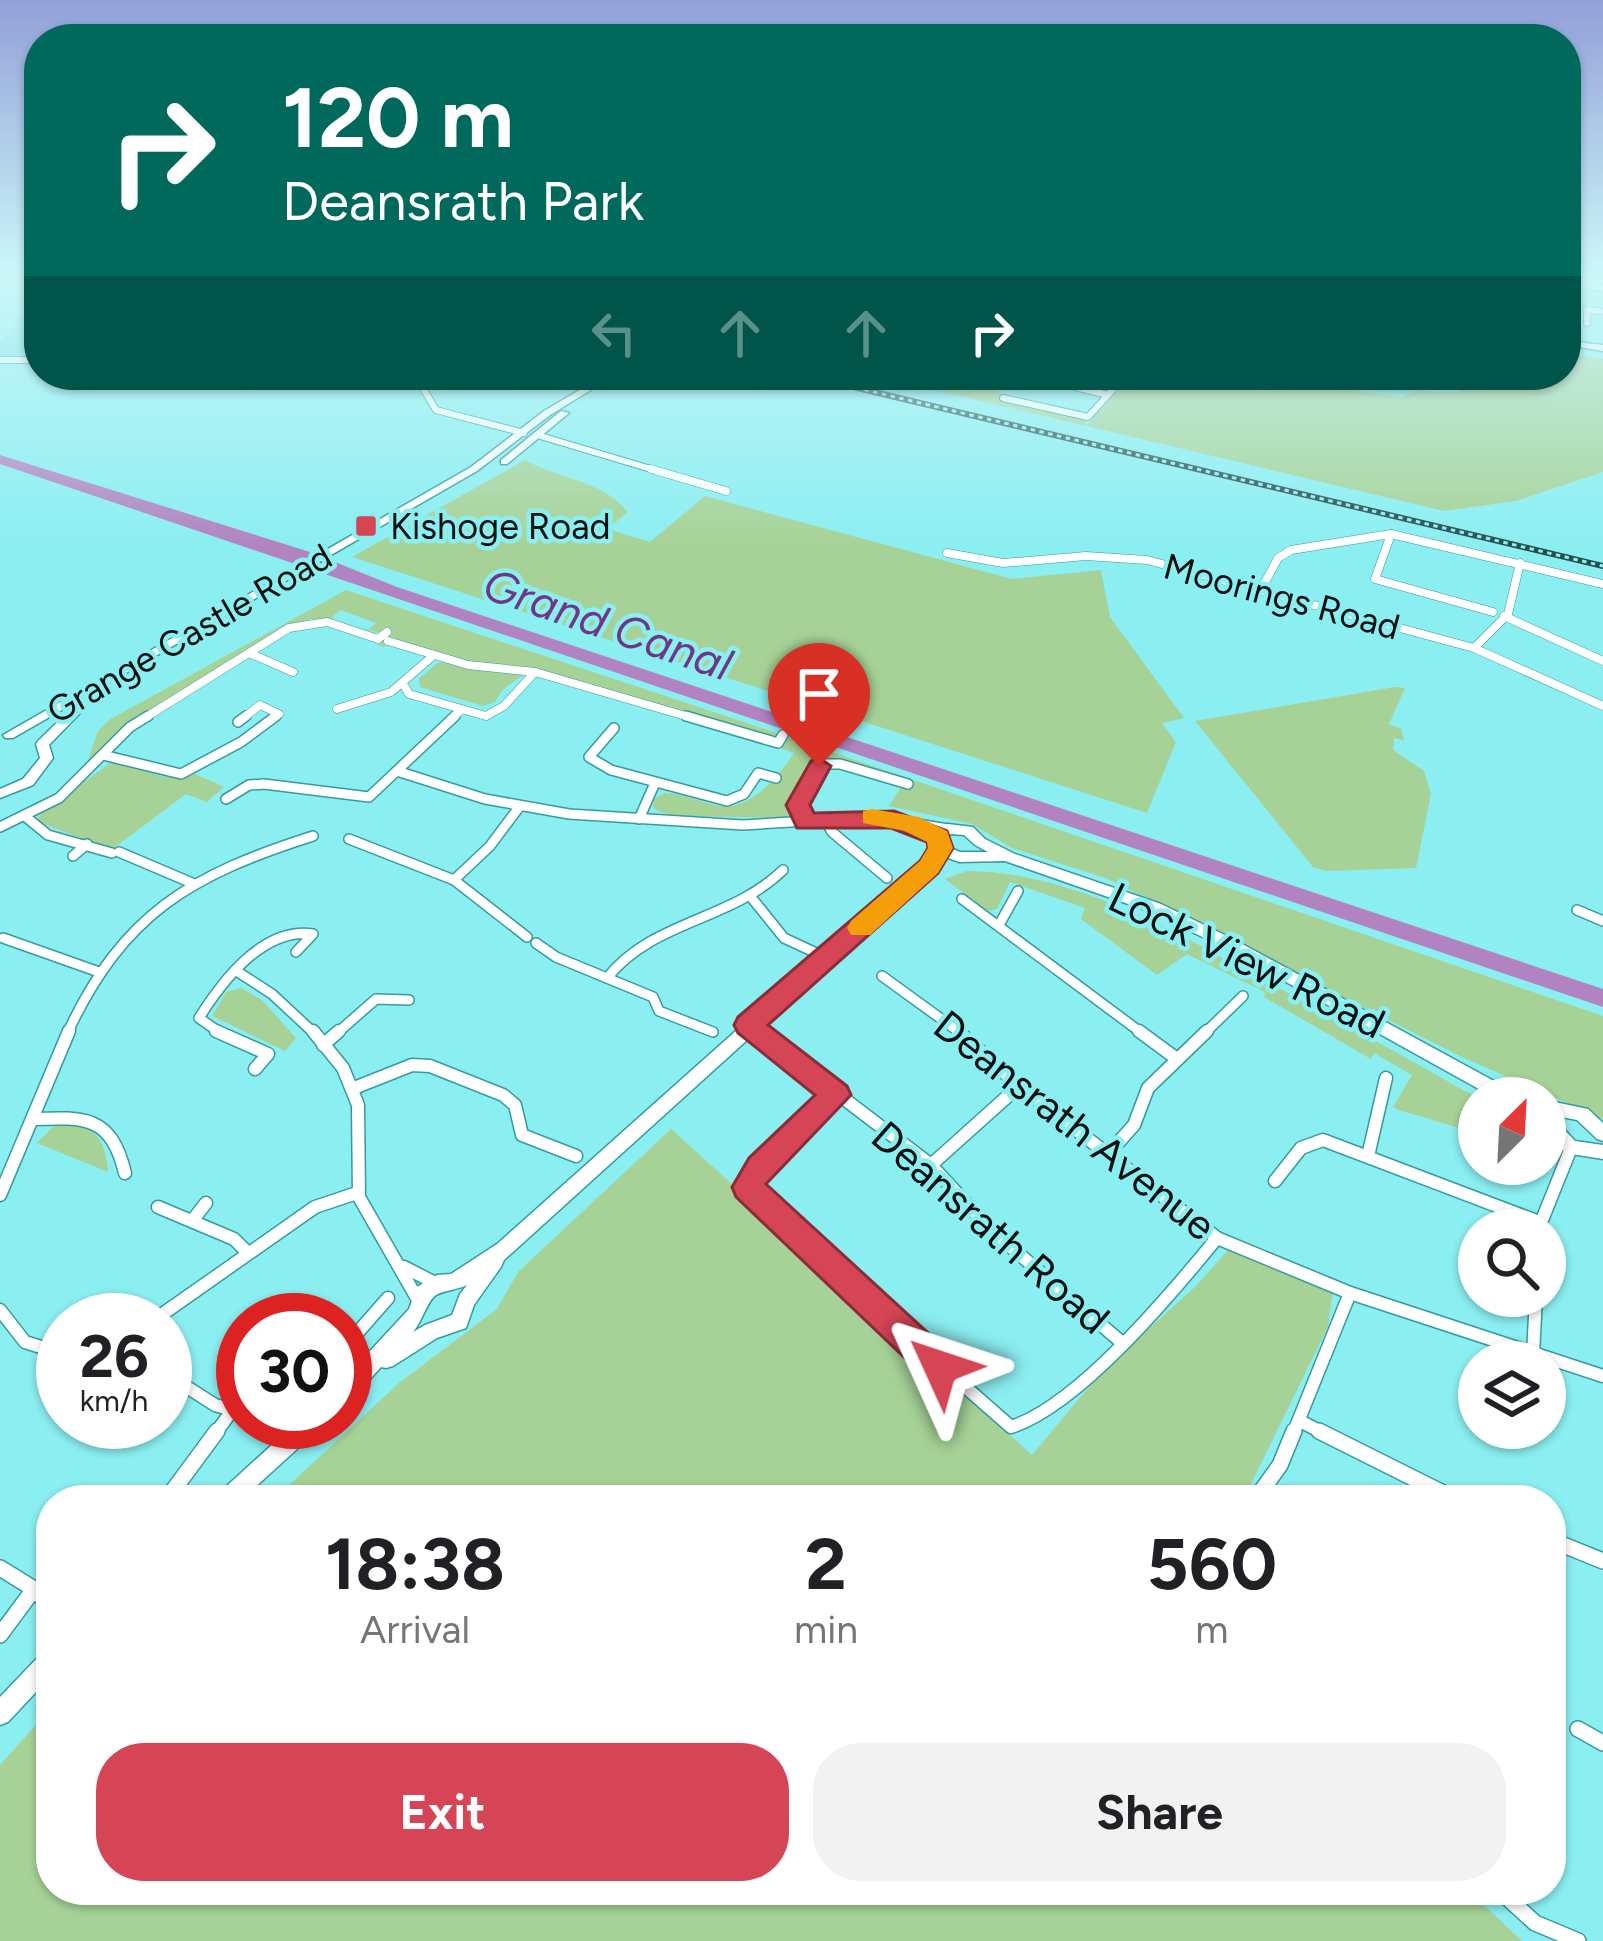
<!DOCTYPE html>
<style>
body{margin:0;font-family:Figtree,sans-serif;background:#f2f2f2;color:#202124;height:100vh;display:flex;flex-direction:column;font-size:45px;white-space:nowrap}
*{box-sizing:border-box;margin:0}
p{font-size:39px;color:#757577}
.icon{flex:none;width:66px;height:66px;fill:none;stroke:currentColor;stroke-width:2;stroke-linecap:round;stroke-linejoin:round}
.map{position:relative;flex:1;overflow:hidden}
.sheet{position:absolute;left:36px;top:1485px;width:1530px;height:420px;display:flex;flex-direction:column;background:#fff;border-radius:48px;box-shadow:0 3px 9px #0004}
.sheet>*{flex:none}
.guide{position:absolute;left:24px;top:24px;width:1557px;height:366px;border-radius:48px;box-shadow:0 3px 9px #0004;background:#00695c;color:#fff;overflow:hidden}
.needle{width:78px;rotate:24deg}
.controls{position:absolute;left:1458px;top:1077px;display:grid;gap:24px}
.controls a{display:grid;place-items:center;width:108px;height:108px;border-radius:50%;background:#fff;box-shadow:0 3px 9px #0004;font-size:60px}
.speed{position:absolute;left:36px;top:1293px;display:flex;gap:24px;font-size:60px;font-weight:700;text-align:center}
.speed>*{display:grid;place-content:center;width:156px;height:156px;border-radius:50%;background:#fff;box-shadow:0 3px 9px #0004;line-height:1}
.speed small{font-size:30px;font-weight:400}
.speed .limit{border:18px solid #d22;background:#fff;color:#111}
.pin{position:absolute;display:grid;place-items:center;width:102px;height:102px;color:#fff;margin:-123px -51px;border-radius:50% 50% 50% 0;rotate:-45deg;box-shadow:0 0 12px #0007}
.pin .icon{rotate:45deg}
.me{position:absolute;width:132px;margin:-66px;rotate:312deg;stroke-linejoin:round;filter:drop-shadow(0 0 9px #0008)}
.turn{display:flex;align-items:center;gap:42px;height:252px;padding:0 60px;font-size:54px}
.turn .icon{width:156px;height:156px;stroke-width:2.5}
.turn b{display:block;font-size:84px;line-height:102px}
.lanes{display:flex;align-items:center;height:114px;padding:0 60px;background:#0003;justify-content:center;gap:60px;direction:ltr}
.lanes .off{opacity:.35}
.eta{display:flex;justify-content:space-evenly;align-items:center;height:204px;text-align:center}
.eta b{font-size:72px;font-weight:700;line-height:84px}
.action{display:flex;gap:24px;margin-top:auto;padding:24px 60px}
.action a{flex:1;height:138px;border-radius:48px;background:#d64556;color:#fff;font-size:48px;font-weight:700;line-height:138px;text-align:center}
.action a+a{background:#f2f2f2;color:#202124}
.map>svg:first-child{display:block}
.built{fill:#72e1e4}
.green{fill:#a6d297}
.water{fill:#b183c0}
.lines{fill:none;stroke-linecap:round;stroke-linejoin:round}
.street-far4-casing{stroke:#349c9f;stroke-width:8}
.street-far3-casing{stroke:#349c9f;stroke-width:9}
.street-far2-casing{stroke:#349c9f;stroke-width:12}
.street-far1-casing{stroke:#349c9f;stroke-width:15}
.street-casing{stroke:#349c9f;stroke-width:18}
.secondary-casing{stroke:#349c9f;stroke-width:3}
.street-far4{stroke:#fff;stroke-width:6}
.street-far3{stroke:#fff;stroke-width:8}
.street-far2{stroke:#fff;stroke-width:9}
.street-far1{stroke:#fff;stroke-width:12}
.street{stroke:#fff;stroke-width:15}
.secondary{fill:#fff;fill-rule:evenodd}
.rail-casing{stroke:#274d4e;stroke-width:6}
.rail{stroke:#8beef1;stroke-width:3;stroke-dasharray:4.5;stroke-linecap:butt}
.route{fill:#d64556;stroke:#8b2d38;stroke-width:3}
.slow{fill:#f59e0b}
.poi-dot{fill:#d64556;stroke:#8beef1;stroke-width:4.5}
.labels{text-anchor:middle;stroke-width:9;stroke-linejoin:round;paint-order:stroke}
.far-poi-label{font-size:36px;fill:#000f0f;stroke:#8beef1;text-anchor:start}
.far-street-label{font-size:36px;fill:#000f0f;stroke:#8beef1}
.street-label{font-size:42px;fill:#000f0f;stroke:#8beef1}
.water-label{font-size:45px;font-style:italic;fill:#713782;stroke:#8beef1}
</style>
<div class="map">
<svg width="1603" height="1941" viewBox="0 0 1603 1941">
<rect width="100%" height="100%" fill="#8beef1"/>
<polygon class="built" points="22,316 39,316 39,357 0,357 0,342"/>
<g class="green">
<polygon points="1566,353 1603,359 1603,472 1516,501 1444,511 872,375 1016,375 998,395 1081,415 1087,426 1131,375 1207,375 1267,392 1273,379 1401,397 1416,391 1460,392 1450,375 1566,375"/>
<path d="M 525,460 C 561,480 602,480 628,512 L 607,529 L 650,542 L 705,496 L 1012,579 L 1101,570 L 1110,617 L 1184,718 L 1162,723 L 1176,742 L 1147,813 L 352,557 Z"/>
<polygon points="346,590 780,734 773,739 635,702 542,670 473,662 393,640 384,647 378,645 390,634 359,629 368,630 376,623 341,610 332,617 335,620 310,619 286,627 149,711 86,766 98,731 109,720"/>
<polygon points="439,662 525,674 502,690 495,702 483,706 420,687 419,679"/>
<polygon points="1395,687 1405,688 1389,724 1401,729 1404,740 1394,738 1393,750 1424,771 1431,794 1416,868 1326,871 1313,867 1195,721"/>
<path d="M 788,737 L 1603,1016 L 1603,1119 L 1462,1057 L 1108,879 L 1012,848 L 972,824 L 889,806 L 901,787 L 911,787 L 911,780 L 829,759 C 805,766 793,798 793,818 L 671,816 L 653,808 L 654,799 L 664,793 C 683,793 701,803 720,806 C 751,810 779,776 794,753 L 780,748 Z"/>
<polygon points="113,761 165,777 193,773 224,787 207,802 186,794 111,850 36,821 41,813"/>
<path d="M 967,871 C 1079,872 1188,939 1284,991 C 1349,1027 1415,1062 1479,1099 L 1479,1115 L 1475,1114 L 1466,1130 L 1399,1110 L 1393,1107 L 1412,1075 L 1374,1053 L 1371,1059 L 1264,997 L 1265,992 L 1187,954 L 1157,975 L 1081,919 L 1085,908 L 1010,882 L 997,909 L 988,911 L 945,879 Z"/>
<polygon points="241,988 262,1000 296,1038 285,1051 212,1016 226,992"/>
<path d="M 57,1123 C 94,1126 105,1135 108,1172 L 37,1143 Z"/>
<polygon points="671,1129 1032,1455 1103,1370 1195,1287 1228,1250 1333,1290 1328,1327 1243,1500 273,1500 399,1383 497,1309 518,1272"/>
<polygon points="51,1708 51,1890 1468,1890 1522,1941 0,1941 0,1765"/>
</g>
<polygon class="water" points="0,455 310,552 397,587 1603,989 1603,1007 0,464"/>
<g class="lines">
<defs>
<g id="street-far4">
<polyline points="1598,276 1603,276"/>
<polyline points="1568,282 1603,288"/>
<polyline points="1587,323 1587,310 1600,311"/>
<polyline points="0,360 39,360"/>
<polyline points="422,375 420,383 436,410 524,433"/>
<polyline points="1026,375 1108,395"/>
<polyline points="1003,398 1088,417 1126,375"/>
<polyline points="537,435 661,472"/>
</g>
<g id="street-far3">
<polyline points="651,469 726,491"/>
<polyline points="1391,534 1375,579 1493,612"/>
<polyline points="947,553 1003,563 1086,556 1147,560 1474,648 1603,706"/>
<polyline points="1263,586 1278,558 1291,550 1391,534 1603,584"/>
<polyline points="1504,616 1603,661"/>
<polyline points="388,641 468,665 535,672 696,719"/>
<polyline points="1474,648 1508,614 1520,563"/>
<polyline points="249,653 293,672"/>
<polyline points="405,687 409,694 486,716 504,706 535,672"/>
<polyline points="337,709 391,692 434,655"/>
<polyline points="143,719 289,628 327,622 378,639 387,632"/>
<polyline points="242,719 260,705 279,714 272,719"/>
<polyline points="451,719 461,710"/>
</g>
<g id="street-far2">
<polyline points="686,716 778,743 783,735"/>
<polyline points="238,722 246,716"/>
<polyline points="614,728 589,757 611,770 727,801 744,794 758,773 776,778"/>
<polyline points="103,755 181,774 241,742 276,716"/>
<polyline points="400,772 485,799 569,814 743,825 875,817 948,829"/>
<polyline points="226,799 249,785 264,784 369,797 455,716"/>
<polyline points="26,817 48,835 112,853"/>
<polyline points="639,819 655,783"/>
<polyline points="825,820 832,832 887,878"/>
<polyline points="806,822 799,800 824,764 840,764 908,784"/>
<polyline points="0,827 59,798 130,727 148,716"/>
<polyline points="349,839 454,880 527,937"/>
<polyline points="119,852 192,883"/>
<polyline points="73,856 87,844"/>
<polyline points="454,880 490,846 520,806"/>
<polyline points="751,897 784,938 827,958"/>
<polyline points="962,899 1143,1034"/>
<polyline points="1577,910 1603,921"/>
<polyline points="999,925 1018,891"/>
<polyline points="3,938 99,972"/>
<polyline points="536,943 556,957 653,997 659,1011 713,1032"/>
<polyline points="238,972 272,994 315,1034"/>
<polyline points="882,976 962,1034"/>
<path d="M 607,978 C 653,920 731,921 783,870"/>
<polyline points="748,1025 759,1034"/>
<path d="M 67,1034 C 123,913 191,875 313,836"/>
<path d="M 222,1034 L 199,1018 C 223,980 263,927 313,934 L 296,952"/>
<polyline points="336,1034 376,999 409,1000"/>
<polyline points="1204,1034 1243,996"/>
</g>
<g id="street-far1">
<polyline points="216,1031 268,1054 255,1069"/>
<polyline points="313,1031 343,1068 358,1105 359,1197 418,1300"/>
<polyline points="755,1031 931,1165 990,1229 1120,1341"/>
<polyline points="958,1031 1019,1086 1217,1238 1350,1293 1603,1376"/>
<polyline points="1139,1031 1177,1059"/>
<polyline points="323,1045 339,1031"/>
<polyline points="354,1088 412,1065 430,1066 503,1095 515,1105 522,1135 576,1156"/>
<path d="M 836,1095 L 760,1168 L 747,1187 L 856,1291 L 1011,1427 C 1078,1406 1172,1293 1217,1238"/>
<path d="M 33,1119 C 86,1117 111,1116 125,1173"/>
<polyline points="1108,1154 1134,1125 1148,1088 1207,1031"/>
<polyline points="1368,1156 1386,1078"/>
<polyline points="931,1165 1019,1086"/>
<polyline points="1275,1181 1301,1148 1323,1140 1539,1222"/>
<polyline points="0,1195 69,1031"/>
<polyline points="158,1207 234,1239 246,1251"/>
<polyline points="192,1221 206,1203"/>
<polyline points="1538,1230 1571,1148"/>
<polyline points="404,1267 437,1284"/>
<polyline points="0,1310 25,1342 63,1354"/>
<polyline points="154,1320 315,1207 357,1193"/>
<polyline points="345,1347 388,1298"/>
<polyline points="1533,1355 1536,1296"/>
<polyline points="165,1373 215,1405 243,1413"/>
<polyline points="1300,1421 1325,1434"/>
<polyline points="215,1434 231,1412"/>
<polyline points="1293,1434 1350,1293"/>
</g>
<g id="street">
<polyline points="1319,1431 1457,1500"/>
<polyline points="166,1500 217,1431"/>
<polyline points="1255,1500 1280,1465 1294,1431"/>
<polyline points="1551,1540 1603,1561"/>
<polyline points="0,1568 34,1589 51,1607"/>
<polyline points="0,1635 34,1589"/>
<polyline points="1578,1729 1603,1743"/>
<polyline points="1499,1890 1535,1923 1578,1941"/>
</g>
<g id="secondary">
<polygon points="1566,276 1603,280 1603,284 1566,278"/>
<polygon points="1566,341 1603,345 1603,351 1566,345"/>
<polygon points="605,375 615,375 550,415 477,471 13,738 5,738 3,735 471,467 544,411"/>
<polygon points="561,411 569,413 507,464 501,464 501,460"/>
<polygon points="78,705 84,709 49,745 53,758 33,785 0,798 0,789 23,779 40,758 36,744 38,741 74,706"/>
<path d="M 948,824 L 973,827 L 985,839 L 1015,854 L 1161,904 L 1235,940 L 1516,1093 L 1518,1098 L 1495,1098 L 1225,948 L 1151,912 L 1005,861 L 959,862 L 943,856 L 934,871 L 504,1260 L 501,1267 L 474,1305 L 466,1328 L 437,1338 L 393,1366 L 386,1368 L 381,1367 L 352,1399 L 345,1402 L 345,1378 L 409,1309 L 417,1287 L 437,1275 L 451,1274 L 497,1244 L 924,863 L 933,849 C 931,836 934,828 948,824 ZM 951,834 L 964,835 L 975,845 L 988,852 L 960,852 L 946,846 L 945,839 ZM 467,1285 L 460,1294 L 452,1315 L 425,1325 L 413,1332 C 422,1322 427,1301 436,1295 C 445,1290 457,1290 467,1285 Z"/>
<polygon points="1545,1100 1588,1109 1603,1123 1603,1141 1597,1139 1577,1120 1551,1115 1575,1141 1603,1145 1603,1159 1565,1153 1545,1131"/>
<polygon points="297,1422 322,1422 319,1429 241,1500 216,1500 219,1493"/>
<polygon points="51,1649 51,1676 8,1722 0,1725 0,1697 43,1652"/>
</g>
</defs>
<use href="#street-far4" class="street-far4-casing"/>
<use href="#street-far3" class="street-far3-casing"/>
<use href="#street-far2" class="street-far2-casing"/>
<use href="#street-far1" class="street-far1-casing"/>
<use href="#street" class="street-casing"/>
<use href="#secondary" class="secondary-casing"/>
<use href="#street-far4" class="street-far4"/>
<use href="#street-far3" class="street-far3"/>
<use href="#street-far2" class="street-far2"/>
<use href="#street-far1" class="street-far1"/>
<use href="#street" class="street"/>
<use href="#secondary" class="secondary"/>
<defs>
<polyline id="rail" points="803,375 1603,566"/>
</defs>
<use href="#rail" class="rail-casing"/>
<use href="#rail" class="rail"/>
</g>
<linearGradient id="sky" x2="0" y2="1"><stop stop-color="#92a0d8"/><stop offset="0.5" stop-color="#cbf7f9"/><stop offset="1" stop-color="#cbf7f9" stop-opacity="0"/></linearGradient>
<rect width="1603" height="547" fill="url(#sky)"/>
<polygon class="route" points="819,758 831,766 810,805 814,813 894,811 947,831 953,848 938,873 768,1025 847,1086 851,1095 766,1184 952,1355 957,1367 952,1379 940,1385 927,1379 736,1197 732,1187 749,1158 815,1095 738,1033 734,1025 738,1017 920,861 928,848 927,842 891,828 797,828 786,805 811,761"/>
<polygon class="slow" points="872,809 919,817 947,831 953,848 938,873 870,935 851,935 847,928 851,921 920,861 928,848 927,842 905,831 863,823 863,811"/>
<rect class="poi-dot" x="354" y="514" width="24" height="24" rx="6"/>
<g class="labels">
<g class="far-poi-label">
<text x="390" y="539">Kishoge Road</text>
</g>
<g class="far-street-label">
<text transform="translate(1282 596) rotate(15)" y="13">Moorings Road</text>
<text transform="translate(189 633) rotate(-30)" y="13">Grange Castle Road</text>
</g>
<g class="street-label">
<text transform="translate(1247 960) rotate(26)" y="15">Lock View Road</text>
<text transform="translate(1075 1125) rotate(38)" y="15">Deansrath Avenue</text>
<text transform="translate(991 1227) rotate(41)" y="15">Deansrath Road</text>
</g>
<g class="water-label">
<text transform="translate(608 624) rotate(19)" y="16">Grand Canal</text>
</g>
</g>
</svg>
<div class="controls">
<a><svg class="needle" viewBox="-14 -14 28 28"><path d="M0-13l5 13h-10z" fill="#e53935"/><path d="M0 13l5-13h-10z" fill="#757577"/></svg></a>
<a><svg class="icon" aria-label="search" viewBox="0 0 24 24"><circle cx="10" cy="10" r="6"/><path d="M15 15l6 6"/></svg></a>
<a><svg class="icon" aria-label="layers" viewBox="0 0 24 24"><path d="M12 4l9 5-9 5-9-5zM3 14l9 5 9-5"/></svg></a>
</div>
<div class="speed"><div>26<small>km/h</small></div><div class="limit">30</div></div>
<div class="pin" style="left:819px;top:766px;background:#d93025"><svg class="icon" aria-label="arrive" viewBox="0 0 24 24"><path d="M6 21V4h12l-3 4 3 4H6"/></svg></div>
<svg class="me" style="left:940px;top:1367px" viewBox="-20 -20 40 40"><path d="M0-17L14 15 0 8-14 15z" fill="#d64556" stroke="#fff" stroke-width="4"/></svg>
<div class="guide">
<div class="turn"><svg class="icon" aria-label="right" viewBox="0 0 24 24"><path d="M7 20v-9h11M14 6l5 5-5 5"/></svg><div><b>120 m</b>Deansrath Park</div></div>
<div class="lanes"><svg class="icon off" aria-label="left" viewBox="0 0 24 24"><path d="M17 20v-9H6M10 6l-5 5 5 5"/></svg><svg class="icon off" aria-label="ahead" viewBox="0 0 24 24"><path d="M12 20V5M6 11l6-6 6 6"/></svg><svg class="icon off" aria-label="ahead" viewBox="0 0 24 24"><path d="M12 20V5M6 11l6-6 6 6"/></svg><svg class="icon" aria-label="right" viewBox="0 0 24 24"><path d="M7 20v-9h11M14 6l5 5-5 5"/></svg></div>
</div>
<section class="sheet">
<div class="eta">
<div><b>18:38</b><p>Arrival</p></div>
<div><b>2</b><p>min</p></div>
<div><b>560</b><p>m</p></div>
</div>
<div class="action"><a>Exit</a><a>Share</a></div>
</section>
</div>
